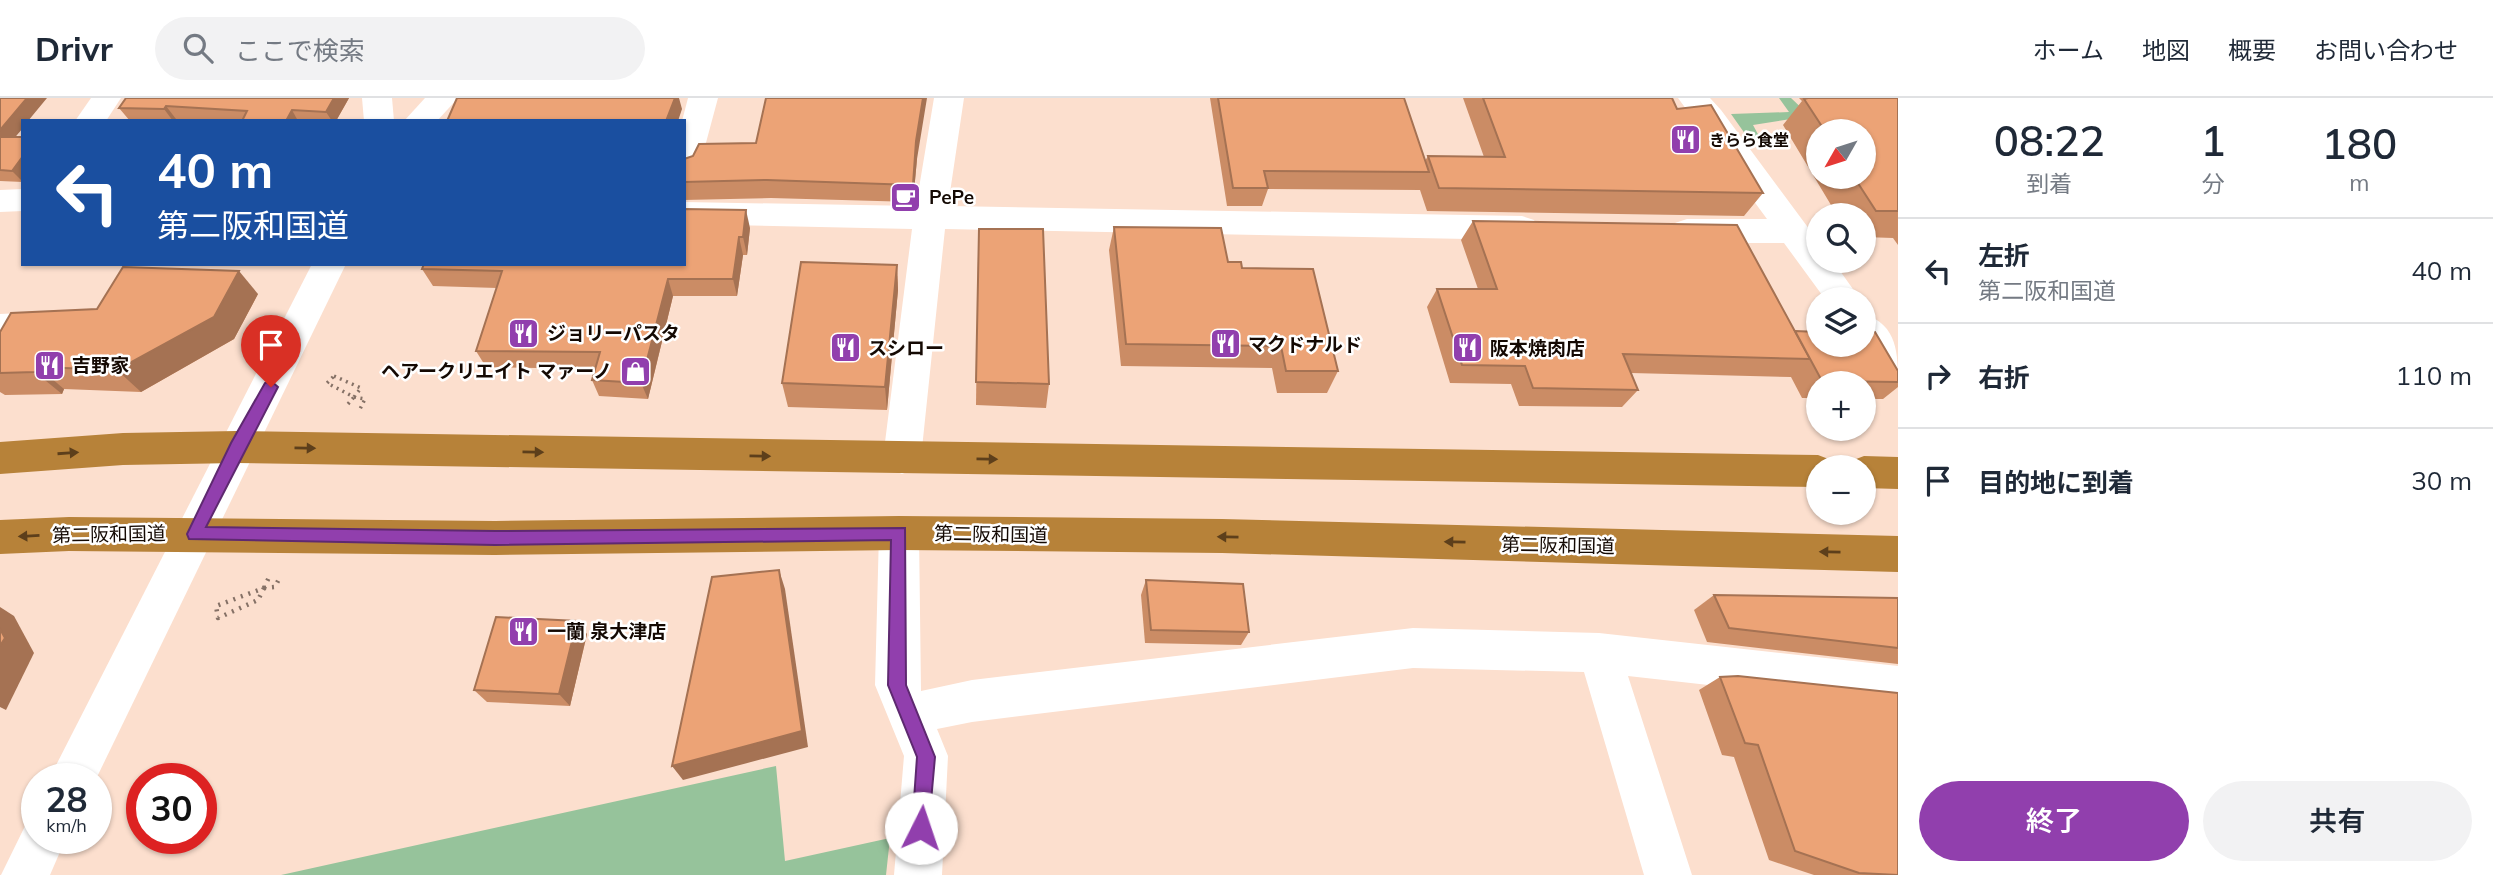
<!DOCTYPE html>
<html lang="ja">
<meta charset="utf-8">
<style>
body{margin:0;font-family:Mulish,"Noto Sans JP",sans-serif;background:#f2f2f3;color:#1f2937;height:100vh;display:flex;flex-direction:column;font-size:26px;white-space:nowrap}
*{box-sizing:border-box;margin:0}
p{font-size:23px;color:#747a83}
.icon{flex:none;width:38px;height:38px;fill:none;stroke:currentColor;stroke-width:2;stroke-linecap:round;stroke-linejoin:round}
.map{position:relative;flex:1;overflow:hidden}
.details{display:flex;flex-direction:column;background:#fff;width:595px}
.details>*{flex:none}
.guide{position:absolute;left:21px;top:21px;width:665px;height:147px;border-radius:0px;box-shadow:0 2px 5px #0004;background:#1a4fa0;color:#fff;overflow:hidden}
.needle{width:46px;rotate:231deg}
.controls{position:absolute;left:1806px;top:21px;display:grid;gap:14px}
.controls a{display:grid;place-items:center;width:70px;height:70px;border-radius:50%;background:#fff;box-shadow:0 2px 5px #0004;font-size:35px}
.speed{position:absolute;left:21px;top:665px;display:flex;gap:14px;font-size:35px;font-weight:700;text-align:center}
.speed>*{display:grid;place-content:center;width:91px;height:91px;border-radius:50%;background:#fff;box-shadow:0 2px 5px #0004;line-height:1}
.speed small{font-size:18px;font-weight:400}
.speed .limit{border:10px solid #d22;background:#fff;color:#111}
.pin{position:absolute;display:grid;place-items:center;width:60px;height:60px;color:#fff;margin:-72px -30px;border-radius:50% 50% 50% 0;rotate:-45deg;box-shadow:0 0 7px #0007}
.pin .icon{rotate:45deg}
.me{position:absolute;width:77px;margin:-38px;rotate:4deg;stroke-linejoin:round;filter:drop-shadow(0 0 5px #0008)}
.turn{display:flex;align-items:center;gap:24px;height:147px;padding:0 21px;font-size:32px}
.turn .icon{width:91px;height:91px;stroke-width:2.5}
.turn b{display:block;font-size:49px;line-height:60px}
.eta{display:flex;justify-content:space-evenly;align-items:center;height:119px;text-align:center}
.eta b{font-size:42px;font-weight:600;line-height:49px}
.primary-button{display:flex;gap:14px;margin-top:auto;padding:14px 21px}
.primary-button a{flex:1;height:80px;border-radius:42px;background:#913fad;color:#fff;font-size:28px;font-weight:600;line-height:80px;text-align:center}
.primary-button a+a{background:#f2f2f3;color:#1f2937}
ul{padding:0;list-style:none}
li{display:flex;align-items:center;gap:21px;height:105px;padding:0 21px;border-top:2px solid #e0e1e3}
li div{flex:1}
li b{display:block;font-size:26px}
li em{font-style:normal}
header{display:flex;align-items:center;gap:42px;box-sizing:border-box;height:98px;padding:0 35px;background:#fff;border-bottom:2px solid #e0e1e3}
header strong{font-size:33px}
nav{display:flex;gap:38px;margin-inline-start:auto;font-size:24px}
.search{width:490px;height:63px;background:#f2f2f3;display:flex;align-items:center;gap:18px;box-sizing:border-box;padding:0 24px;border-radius:38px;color:#747a83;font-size:26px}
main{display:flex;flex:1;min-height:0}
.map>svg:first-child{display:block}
.green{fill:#96c39b}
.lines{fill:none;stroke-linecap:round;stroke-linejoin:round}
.path-far1{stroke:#857166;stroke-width:3.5;stroke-dasharray:2 4.5;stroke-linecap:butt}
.path{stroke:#857166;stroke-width:4.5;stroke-dasharray:2 6;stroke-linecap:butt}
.lane{fill:#fff;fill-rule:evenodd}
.street{fill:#fff;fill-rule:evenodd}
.secondary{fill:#fff;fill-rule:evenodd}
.highway{fill:#b78239;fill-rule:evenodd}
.wall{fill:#cb8c65;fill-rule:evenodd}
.shaded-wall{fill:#a57253}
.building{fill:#eca376;stroke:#a57253;stroke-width:2}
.oneway{fill:#5d3f1b}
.route{fill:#913fad;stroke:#5e2970;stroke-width:2}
.labels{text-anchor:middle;stroke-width:5;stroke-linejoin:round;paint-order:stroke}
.far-poi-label{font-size:16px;font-weight:bold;fill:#140903;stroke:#fff;text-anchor:start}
.poi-label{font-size:19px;font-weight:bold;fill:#140903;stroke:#fff;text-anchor:start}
.street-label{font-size:19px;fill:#140903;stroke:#fff}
</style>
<header>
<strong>Drivr</strong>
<div class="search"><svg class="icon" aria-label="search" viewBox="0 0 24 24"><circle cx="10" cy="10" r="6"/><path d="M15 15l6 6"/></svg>ここで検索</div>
<nav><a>ホーム</a><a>地図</a><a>概要</a><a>お問い合わせ</a></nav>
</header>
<main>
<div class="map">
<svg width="1898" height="777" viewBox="0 0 1898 777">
<rect width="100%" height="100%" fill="#fcdfce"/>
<g class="green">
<polygon points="1779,0 1791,0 1810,18 1753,27 1760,40 1748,40 1731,16 1789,14"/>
<polygon points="776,668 785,763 890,740 886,777 281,777"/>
</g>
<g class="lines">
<g class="path-far1">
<polygon points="334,278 361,290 354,299 327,285"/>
<polyline points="354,299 365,301 359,313"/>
<polyline points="348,306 354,299"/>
</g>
<g class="path">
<polygon points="264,490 258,502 218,520 216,508"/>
<polyline points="264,490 270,477"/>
<polyline points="264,490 275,489 280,479"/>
</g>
<polygon class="lane" points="42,214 50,217 54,223 50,229 11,233 0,240 0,216"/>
<g class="street">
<polygon points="91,0 121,0 106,23 75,23"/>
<polygon points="688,0 718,0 700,67 695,75 684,78 684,23 682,23"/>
<polygon points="934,0 964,0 948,108 1522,118 1534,122 1538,130 1534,138 1522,142 945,131 921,360 915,371 902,376 889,371 883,360 912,131 684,126 684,104 916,108"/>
<polygon points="1678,0 1710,0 1721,12 1818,143 1818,163 1833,163 1860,201 1825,201 1784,145 1687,145 1675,141 1671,133 1675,125 1687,121 1767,121"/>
<polygon points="23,91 23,113 0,114 0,92"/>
<path d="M 1864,216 C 1898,227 1898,256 1898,287 L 1885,283 L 1858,247 L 1864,247 Z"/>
<polygon points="899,418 913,423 919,435 921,593 972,582 1413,530 1599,535 1898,568 1898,608 1628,578 1692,777 1644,777 1584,574 1413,570 972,624 937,631 948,658 942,777 894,777 904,658 875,587 879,435 885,423"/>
</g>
<g class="secondary">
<polygon points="362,0 392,0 394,23 364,23"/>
<polygon points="425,0 458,0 437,23 404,23"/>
<polygon points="312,166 346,166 96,681 49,681"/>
<polygon points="37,719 37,740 66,740 50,777 1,777 27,724"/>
</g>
<g class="highway">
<polygon points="237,333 1818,357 1831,362 1835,369 1818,369 1818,389 237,365 123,367 0,376 0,344 123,335"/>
<polygon points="1864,358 1898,359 1898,391 1864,390 1864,369 1847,369 1851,363"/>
<polygon points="899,418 1222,421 1898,438 1898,474 1222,455 899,452 495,457 69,453 0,456 0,422 69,419 495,423"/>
</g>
</g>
<g class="wall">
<polygon points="0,0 15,39 23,39 23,84 0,83"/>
<polygon points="349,0 336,23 202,23 176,21 175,23 130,23 119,10"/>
<polygon points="1210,0 1404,0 1425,63 1428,58 1484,59 1463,0 1672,0 1677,11 1763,95 1744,118 1427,113 1420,92 1268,91 1262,108 1227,108"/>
<path d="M 1799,0 L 1898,0 L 1898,147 L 1893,140 L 1864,139 L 1864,117 L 1837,117 L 1783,27 L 1802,3 ZM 1818,33 L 1864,33 L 1864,79 L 1818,79 Z"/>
<polygon points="684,61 917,61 913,104 771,100 684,102"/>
<polygon points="1473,123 1795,233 1898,273 1898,289 1883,301 1864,301 1864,285 1818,285 1818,300 1802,300 1791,279 1631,275 1638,292 1622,309 1519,308 1511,286 1450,285 1427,209 1437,191 1478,191 1461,142"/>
<polygon points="1114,129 1228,164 1242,170 1338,273 1327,295 1277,295 1272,270 1121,268 1109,152"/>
<polygon points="750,130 747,157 743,157 737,198 673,198 648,301 599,298 592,282 595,271 486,269 476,253 497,190 433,188 422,171"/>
<polygon points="978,157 1049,286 1046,310 976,307"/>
<polygon points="897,167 898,192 887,312 788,309 782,285"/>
<polygon points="258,196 234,241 141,294 64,291 62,296 5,297 0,294 0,234 97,211"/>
<polygon points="1146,482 1249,534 1241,547 1145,545 1141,497"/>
<polygon points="1714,497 1898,500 1898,566 1707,544 1694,512"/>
<polygon points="587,536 570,608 487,604 474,592"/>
<polygon points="1720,579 1898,777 1814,777 1769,762 1734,659 1722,657 1699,592"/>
</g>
<g class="shaded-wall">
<polygon points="27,0 47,0 28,23 23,23 23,30 5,51 0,45 0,32"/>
<polygon points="334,0 349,0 336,23 332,23 326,14"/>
<polygon points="675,0 679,0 682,11 678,23 666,23"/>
<polygon points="923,0 927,0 917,61 913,104 913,87 916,43"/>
<polygon points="166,8 176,21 175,23 173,23 164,11"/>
<polygon points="292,12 298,23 286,23"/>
<polygon points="23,58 23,84 12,73"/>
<polygon points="746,112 750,130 747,157 743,139"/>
<polygon points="739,139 743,157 737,198 733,181"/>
<polygon points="897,167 898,192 887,312 885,289"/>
<polygon points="239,173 258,196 234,241 141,294 117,272"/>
<polygon points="668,181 673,198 648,301 641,285"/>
<polygon points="38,269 64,291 62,296 35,274"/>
<polygon points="779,472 785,491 808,649 683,682 672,668"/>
<polygon points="0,509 14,518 34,555 6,612 0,609"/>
<polygon points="577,523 587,536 570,608 559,596"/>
</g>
<g class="building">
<polygon points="0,0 27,0 0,32"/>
<polygon points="126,0 334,0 326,14 292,12 286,23 242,23 247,13 166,8 164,11 119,10"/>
<polygon points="457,0 675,0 666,23 447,23"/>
<polygon points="766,0 923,0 916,43 913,87 767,82 684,84 684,61 693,58 699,46 756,45"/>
<polygon points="1218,0 1404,0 1429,74 1264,73 1268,90 1233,90"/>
<polygon points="1483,0 1672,0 1677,11 1711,7 1763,95 1439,90 1428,58 1505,59"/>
<polygon points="1808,0 1898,0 1898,113 1876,113 1854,79 1864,79 1864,33 1825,33 1804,1"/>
<polygon points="0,39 23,39 23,58 12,73 0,72"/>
<polygon points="684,111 746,112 743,139 739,139 733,181 668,181 641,285 592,282 600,254 476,253 502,173 422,171 424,166 684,166"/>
<polygon points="1473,123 1737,127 1810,261 1623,256 1638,292 1533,290 1525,268 1462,267 1437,191 1497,191"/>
<polygon points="1114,129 1221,130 1228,164 1241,164 1242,170 1313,171 1338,273 1286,273 1281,248 1126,246"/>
<polygon points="979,131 1043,131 1049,286 976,284"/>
<polygon points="801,164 897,167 885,289 782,285"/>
<polygon points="123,169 239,173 214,219 117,272 38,269 35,274 0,275 0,234 11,215 97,211"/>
<polygon points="1795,233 1818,234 1818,247 1864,247 1864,234 1875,234 1898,273 1898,284 1822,283"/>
<polygon points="779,472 802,633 672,668 712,479"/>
<polygon points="1146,482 1243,486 1249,534 1151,532"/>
<polygon points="1714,497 1898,500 1898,550 1729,530"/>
<polygon points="496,519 577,523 559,596 474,592"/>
<polygon points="0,531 5,540 0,548"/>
<polygon points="1738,578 1898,595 1898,777 1859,775 1795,753 1758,647 1745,645 1720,579"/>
</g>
<defs><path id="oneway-solid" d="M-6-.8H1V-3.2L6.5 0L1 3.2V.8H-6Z" transform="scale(1.75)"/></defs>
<g class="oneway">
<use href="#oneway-solid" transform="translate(305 350) rotate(1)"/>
<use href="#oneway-solid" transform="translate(533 354) rotate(1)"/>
<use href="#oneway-solid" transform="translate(68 355) rotate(-4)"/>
<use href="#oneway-solid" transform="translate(760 358) rotate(1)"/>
<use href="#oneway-solid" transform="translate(987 361) rotate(1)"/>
<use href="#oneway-solid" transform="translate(29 438) rotate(177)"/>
<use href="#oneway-solid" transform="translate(1228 439) rotate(-179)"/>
<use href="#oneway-solid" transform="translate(1455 444) rotate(-179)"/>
<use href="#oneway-solid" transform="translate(1830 454) rotate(-179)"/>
</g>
<polygon class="route" points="271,283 278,289 206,429 495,433 905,430 906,587 935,659 928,736 921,739 914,736 912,730 917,659 888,587 891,442 495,447 189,441 187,436 231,345 265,285"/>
<defs>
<symbol id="restaurant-square" viewBox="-11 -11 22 22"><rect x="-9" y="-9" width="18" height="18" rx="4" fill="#913fad" stroke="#fff"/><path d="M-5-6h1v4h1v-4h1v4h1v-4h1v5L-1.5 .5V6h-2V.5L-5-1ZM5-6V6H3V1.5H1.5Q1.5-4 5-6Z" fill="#fff"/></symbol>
<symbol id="cafe-square" viewBox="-11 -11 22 22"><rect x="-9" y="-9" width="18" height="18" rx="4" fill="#913fad" stroke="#fff"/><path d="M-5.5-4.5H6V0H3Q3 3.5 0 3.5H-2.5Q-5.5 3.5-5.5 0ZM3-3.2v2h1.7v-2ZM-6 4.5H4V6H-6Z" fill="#fff"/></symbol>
<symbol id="shop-square" viewBox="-11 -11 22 22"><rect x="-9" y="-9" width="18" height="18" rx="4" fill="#913fad" stroke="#fff"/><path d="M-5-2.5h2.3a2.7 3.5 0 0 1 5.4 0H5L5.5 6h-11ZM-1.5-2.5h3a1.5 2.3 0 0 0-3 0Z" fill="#fff"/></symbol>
</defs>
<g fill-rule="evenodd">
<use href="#restaurant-square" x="1668" y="24" width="35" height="35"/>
<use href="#cafe-square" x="888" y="82" width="35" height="35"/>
<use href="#restaurant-square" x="506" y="218" width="35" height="35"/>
<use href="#restaurant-square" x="1208" y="228" width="35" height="35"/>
<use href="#restaurant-square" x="828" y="232" width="35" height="35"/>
<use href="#restaurant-square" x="1450" y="232" width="35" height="35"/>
<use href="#restaurant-square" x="32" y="250" width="35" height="35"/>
<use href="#shop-square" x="618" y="256" width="35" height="35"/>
<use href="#restaurant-square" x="506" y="516" width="35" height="35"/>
</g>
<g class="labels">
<g class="far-poi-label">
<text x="1709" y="48">きらら食堂</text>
</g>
<g class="poi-label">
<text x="929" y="106">PePe</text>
<text x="547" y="242">ジョリーパスタ</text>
<text x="1248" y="253">マクドナルド</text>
<text x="868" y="257">スシロー</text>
<text x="1490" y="257">阪本焼肉店</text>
<text x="72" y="274">吉野家</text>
<text x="612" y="280" text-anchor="end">ヘアークリエイト マァーノ</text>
<text x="547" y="540">一蘭 泉大津店</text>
</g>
<g class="street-label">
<text transform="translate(109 436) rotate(-1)" y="7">第二阪和国道</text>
<text transform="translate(991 436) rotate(1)" y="7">第二阪和国道</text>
<text transform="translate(1558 447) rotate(1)" y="7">第二阪和国道</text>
</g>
</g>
</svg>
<div class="controls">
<a><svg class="needle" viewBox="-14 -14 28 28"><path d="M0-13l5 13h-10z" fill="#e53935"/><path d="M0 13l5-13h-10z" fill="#747a83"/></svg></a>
<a><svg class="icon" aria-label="search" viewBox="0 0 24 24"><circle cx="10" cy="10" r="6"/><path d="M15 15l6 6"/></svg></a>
<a><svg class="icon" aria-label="layers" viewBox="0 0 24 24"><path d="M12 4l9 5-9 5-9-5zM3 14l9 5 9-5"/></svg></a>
<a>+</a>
<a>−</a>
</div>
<div class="speed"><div>28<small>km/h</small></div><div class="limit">30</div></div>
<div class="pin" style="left:271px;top:289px;background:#d93025"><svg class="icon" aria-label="arrive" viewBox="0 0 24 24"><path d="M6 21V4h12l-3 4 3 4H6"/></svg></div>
<svg class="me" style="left:921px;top:730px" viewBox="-20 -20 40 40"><circle r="19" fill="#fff"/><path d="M0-13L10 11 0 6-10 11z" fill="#913fad"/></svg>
<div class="guide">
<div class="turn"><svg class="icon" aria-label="left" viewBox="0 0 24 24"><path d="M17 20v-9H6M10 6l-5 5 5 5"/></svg><div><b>40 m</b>第二阪和国道</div></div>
</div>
</div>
<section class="details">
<div class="eta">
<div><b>08:22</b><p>到着</p></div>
<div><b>1</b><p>分</p></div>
<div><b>180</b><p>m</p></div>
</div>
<ul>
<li><svg class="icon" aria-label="left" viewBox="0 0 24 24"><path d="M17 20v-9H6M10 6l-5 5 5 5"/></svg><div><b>左折</b><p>第二阪和国道</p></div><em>40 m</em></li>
<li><svg class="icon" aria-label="right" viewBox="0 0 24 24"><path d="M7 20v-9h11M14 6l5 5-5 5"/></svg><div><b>右折</b></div><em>110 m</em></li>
<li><svg class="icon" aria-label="arrive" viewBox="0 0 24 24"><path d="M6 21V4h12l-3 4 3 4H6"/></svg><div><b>目的地に到着</b></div><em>30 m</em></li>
</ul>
<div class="primary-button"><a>終了</a><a>共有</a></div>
</section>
</main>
